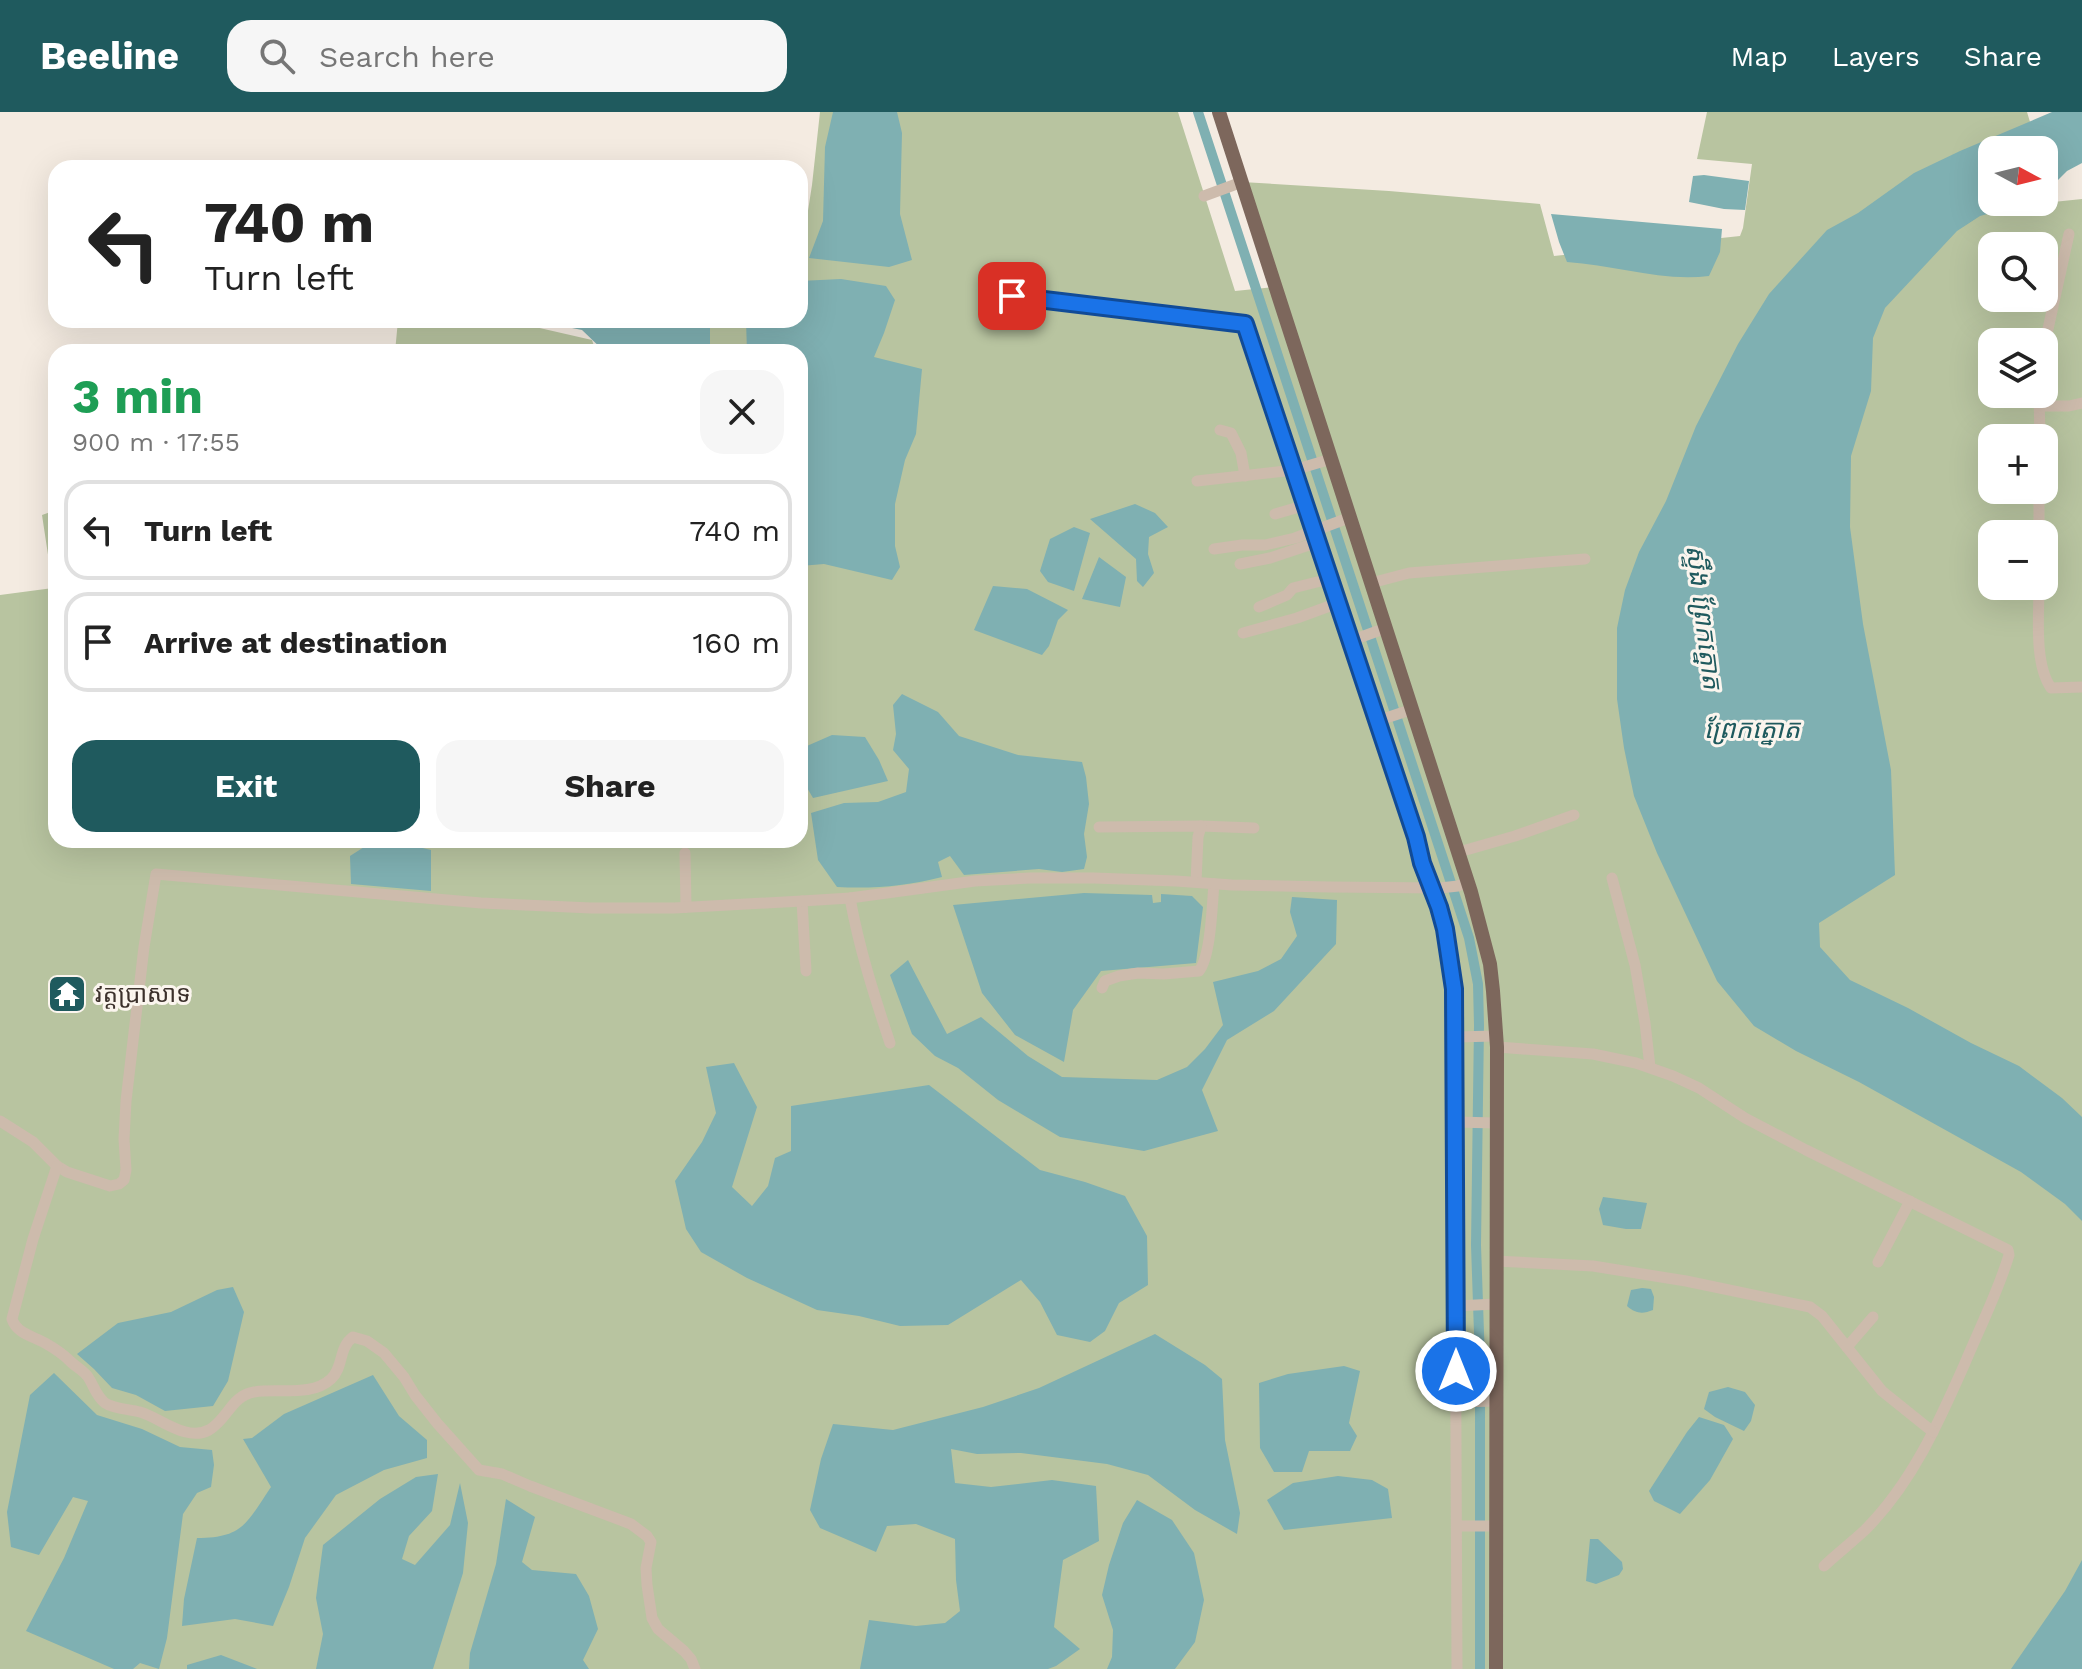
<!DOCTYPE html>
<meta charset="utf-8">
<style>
body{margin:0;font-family:"Work Sans","Noto Sans Khmer",sans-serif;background:#f6f6f6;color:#222;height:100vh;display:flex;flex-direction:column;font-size:30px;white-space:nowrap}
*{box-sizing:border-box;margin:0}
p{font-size:26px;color:#767676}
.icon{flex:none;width:44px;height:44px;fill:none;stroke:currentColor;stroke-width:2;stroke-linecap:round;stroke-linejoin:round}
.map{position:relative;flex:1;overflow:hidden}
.details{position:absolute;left:48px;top:232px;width:760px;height:504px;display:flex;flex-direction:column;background:#fff;border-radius:24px;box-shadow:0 8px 32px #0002}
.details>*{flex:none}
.top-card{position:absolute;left:48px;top:48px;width:760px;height:168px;border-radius:24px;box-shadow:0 8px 32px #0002;background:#fff;color:#222;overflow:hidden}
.needle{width:52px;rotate:97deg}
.tools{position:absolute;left:1978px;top:24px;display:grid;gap:16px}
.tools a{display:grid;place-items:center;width:80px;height:80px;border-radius:16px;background:#fff;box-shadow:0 8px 32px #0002;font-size:40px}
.pin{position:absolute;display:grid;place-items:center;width:68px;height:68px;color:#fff;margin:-34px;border-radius:16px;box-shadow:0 4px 12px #0006}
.me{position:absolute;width:88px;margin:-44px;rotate:0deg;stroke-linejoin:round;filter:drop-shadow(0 0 6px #0008)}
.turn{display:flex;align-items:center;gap:28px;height:168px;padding:0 24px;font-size:36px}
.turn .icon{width:104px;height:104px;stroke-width:2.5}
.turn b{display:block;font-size:56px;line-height:68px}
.round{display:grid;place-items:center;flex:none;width:84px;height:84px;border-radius:24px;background:#f6f6f6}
.head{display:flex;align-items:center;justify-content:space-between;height:136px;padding:0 24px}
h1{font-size:48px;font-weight:700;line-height:60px;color:#1e9e55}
.button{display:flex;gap:16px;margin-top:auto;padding:16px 24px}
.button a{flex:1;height:92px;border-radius:24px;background:#1f5a5e;color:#fff;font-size:32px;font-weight:700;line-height:92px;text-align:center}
.button a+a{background:#f6f6f6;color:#222}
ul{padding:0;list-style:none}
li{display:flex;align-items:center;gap:24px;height:100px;margin:0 16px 12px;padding:0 8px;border:4px solid #e0e0e0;border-radius:24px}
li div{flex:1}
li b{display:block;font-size:30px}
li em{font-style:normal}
header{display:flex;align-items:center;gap:48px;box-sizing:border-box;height:112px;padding:0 40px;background:#1f5a5e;color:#fff}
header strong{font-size:38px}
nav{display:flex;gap:44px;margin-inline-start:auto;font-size:28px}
.search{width:560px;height:72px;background:#f6f6f6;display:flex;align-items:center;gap:20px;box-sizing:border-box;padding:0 28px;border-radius:24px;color:#767676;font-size:30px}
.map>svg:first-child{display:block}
.green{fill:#b8c4a0;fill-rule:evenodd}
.water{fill:#7fb0b2}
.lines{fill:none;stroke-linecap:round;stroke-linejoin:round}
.canal{stroke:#7fb0b2;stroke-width:10}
.minor{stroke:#cdbbac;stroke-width:11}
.major{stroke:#7d675c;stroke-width:14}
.route-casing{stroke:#114b97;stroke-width:20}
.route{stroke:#1a73e8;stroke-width:14}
.labels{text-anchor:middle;stroke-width:6;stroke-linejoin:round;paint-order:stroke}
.poi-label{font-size:24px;fill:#3b302b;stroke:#fbf5ee;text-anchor:start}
.water-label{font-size:26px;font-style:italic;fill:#1f5a5e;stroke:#fbf5ee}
</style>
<header>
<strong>Beeline</strong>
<div class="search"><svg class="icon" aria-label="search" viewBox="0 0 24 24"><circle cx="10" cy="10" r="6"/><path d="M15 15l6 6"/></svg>Search here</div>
<nav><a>Map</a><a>Layers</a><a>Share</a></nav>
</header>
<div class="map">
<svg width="2082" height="1557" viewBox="0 0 2082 1557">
<rect width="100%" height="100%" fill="#f4ebe1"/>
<g class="green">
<path d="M 820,0 L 1178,0 L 1235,179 L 1275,175 L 1242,70 L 1389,79 L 1540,92 L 1554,144 L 1740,124 L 1743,116 L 1752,52 L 1697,47 L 1707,0 L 2027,0 L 2030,10 L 2002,23 L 1838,113 L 2082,87 L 2082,1557 L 0,1557 L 0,483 L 53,476 L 42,403 L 56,398 L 56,728 L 800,728 L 800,240 L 615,240 L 621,208 L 800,208 L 800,150 L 812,73 ZM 1992,134 L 2044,134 L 2044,186 L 1992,186 ZM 1992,230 L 2044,230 L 2044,282 L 1992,282 ZM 1992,326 L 2044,326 L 2044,378 L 1992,378 ZM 1992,422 L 2044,422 L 2044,474 L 1992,474 Z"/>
<polygon points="398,208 505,208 592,228 596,240 395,240"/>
</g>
<g class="water">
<polygon points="833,0 897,0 902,21 900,102 912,148 889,155 809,146 823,109 825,35"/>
<polygon points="2052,0 2082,0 2082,51 2067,59 2044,82 2044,38 1992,38 1992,90 2031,90 1980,104 1957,119 1885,196 1873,226 1871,279 1851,344 1850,415 1863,512 1891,658 1895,763 1819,811 1820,835 1850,868 1908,896 1971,931 2019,954 2062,986 2082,1005 2082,1109 2065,1092 2021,1060 1859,970 1796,939 1754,914 1717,869 1657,741 1634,684 1624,636 1617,587 1617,516 1625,478 1639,440 1666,389 1696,314 1738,232 1769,182 1827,118 1858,101 1914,61 1960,39"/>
<polygon points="1704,63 1749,69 1745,98 1724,97 1689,90 1693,64"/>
<path d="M 1551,102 L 1722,117 L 1720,140 L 1709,164 C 1662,170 1615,153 1567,150 L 1559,130 Z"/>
<polygon points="841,167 886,174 895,188 884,221 874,245 922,257 916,322 905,348 895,392 895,434 900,455 892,468 824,452 800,454 800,240 747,240 746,208 800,208 800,169"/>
<polygon points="532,208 710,208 710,240 605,240 582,218"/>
<polygon points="1135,392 1155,401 1168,415 1149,425 1148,442 1154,461 1143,475 1137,469 1136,447 1090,407"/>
<polygon points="1074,415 1090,421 1074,479 1048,470 1040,459 1050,427"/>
<polygon points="1099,445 1126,465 1120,495 1082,487"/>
<polygon points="993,474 1027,477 1068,498 1058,508 1049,534 1042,543 974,518"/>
<path d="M 902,582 L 938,600 L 959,624 L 1018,643 L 1082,650 L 1086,665 L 1089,692 L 1084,722 L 1087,745 L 1084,757 L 1062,760 L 1039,757 L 964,763 L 950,744 L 938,750 L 942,765 C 907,774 873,777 837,775 L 818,748 L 811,701 L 844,691 L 878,690 L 906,680 L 909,657 L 893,638 L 896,622 L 893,593 Z"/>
<polygon points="832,623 865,625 879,648 888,669 813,686 802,667 800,637"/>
<polygon points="375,728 397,730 431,738 431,779 351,772 350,744"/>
<polygon points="1084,781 1152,783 1153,791 1161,790 1161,782 1192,784 1203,795 1196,851 1101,859 1073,898 1064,950 1015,923 982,881 953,793"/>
<polygon points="1292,785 1337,788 1336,832 1274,899 1227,928 1202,978 1218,1019 1144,1039 1060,1025 998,988 958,956 935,944 912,922 890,863 908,848 947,922 981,905 1028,944 1062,965 1157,968 1187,955 1205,937 1223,913 1213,870 1258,859 1281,847 1297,824 1290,800"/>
<polygon points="734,951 757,995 732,1075 752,1094 768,1074 775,1046 791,1039 791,994 929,973 1040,1058 1085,1070 1125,1084 1147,1124 1148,1173 1119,1191 1105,1219 1090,1230 1057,1223 1040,1190 1021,1168 948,1213 900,1214 859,1204 817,1198 747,1166 701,1140 686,1117 675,1069 702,1030 716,1001 706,955"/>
<polygon points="1603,1085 1647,1091 1641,1117 1626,1117 1603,1113 1599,1097"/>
<polygon points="233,1175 244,1200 228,1269 213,1294 165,1299 136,1283 112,1276 94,1257 77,1242 118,1211 171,1200 217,1178"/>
<path d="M 1642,1176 L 1651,1177 L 1654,1185 L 1653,1198 C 1643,1202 1636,1202 1627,1194 L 1631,1178 Z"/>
<polygon points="1155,1222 1205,1253 1222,1267 1225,1328 1240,1401 1237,1422 1195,1398 1148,1363 1107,1352 1021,1341 977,1342 951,1337 955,1371 991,1375 1052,1368 1096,1374 1099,1429 1063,1448 1054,1515 1080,1537 1056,1554 1048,1557 860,1557 869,1508 916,1514 945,1511 960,1499 956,1468 955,1427 916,1412 887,1414 876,1440 820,1416 810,1398 821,1347 833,1312 893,1318 983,1295 1039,1276"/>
<polygon points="1344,1254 1360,1259 1349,1311 1357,1324 1350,1339 1309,1339 1302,1360 1274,1360 1260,1336 1259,1271 1288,1262"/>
<polygon points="54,1261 97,1303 142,1317 180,1335 212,1338 214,1353 211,1375 197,1381 183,1402 167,1526 159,1557 140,1551 133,1557 114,1557 26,1519 64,1446 88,1389 73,1385 39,1443 11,1435 7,1400 30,1283"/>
<path d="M 373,1263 L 399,1304 L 427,1328 L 427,1346 L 384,1358 L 336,1383 L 305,1426 L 289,1475 L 273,1514 L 235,1507 L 182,1514 L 184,1487 L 197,1426 C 244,1426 247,1410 271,1375 L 243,1327 L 252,1326 L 284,1302 Z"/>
<polygon points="1728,1275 1745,1280 1755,1293 1751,1309 1744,1319 1715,1305 1704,1297 1709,1280"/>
<polygon points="1699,1305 1724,1313 1733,1327 1710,1368 1680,1402 1654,1389 1649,1379 1687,1320"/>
<polygon points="438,1362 432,1399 409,1424 402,1447 415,1453 450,1413 460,1371 468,1411 463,1461 433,1557 316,1557 323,1522 316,1486 323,1433 380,1387 416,1365"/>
<polygon points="1338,1364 1372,1368 1388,1377 1392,1406 1284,1418 1267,1388 1293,1371"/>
<polygon points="506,1387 535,1405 522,1450 532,1458 576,1462 589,1484 598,1517 583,1548 589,1557 469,1557 470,1541 496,1452"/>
<polygon points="1137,1388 1172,1408 1194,1441 1204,1488 1195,1530 1175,1557 1107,1557 1112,1545 1113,1518 1102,1483 1109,1453 1123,1411"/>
<polygon points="1590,1427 1598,1427 1622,1450 1623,1457 1619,1463 1596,1472 1586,1469"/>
<polygon points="2082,1448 2082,1557 2011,1557 2065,1479"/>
<polygon points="221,1543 257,1557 187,1557 187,1553"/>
</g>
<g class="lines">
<polyline class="canal" points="1198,0 1469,826 1478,872 1479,913 1476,1133 1480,1250 1480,1557"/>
<g class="minor">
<polyline points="1204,84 1242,70"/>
<polyline points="1012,184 1245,212 1416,725 1422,751 1439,795 1445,817 1454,877 1457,1557"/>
<polyline points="2044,235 2069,122"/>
<polyline points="2039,282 2040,326"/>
<polyline points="2041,294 2069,294 2082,291"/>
<polyline points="1220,318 1231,321 1241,341 1245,364"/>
<polyline points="1197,369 1294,358 1331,347"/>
<polyline points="1275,402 1306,393"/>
<polyline points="2039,422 2039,378"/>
<polyline points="1214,437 1242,433 1265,433 1295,426 1351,405"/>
<polyline points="1240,452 1270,446 1318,430"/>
<polyline points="1371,471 1409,461 1585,447"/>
<path d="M 2039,474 C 2039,503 2034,552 2051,576 L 2082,575"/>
<polyline points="1259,495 1287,483 1293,476 1329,467"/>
<polyline points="1243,521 1297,506 1338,491"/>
<polyline points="1350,529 1386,516"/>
<polyline points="1377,609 1413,597"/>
<polyline points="1201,714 1254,716"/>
<polyline points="1099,715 1201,714 1198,725 1196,770"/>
<polyline points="1459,740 1515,724 1574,703"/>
<polyline points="685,741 686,795"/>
<polyline points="1612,766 1635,853 1645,911 1650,955"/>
<path d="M 850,786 C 859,836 874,883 890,931"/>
<polyline points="802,789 806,859"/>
<path d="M 1102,876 L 1105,869 L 1119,864 L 1138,861 L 1164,862 L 1199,859 C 1211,844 1212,793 1214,772"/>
<polyline points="1454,925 1496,924"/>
<path d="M 1497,935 L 1593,942 L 1636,951 L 1673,964 L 1699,976 L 1745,1006 L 1806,1038 L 2008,1138 L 2009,1143 C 1998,1180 1980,1215 1965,1251 C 1939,1310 1912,1371 1865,1418 C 1852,1430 1837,1442 1824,1454"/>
<polyline points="0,1009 33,1030 57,1054 67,1060 110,1074 119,1072 124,1068 126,1058 124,1027 126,989 144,835 156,762 481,791 591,796 674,796 802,789 850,786 975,769 1030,766 1094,766 1176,769 1232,773 1330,775 1440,776 1458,774 1468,769"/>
<polyline points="1455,1010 1496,1011"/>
<path d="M 57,1054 L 33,1127 L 12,1207 C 17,1222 33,1224 45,1231 C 54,1236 63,1242 70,1249 C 76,1255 84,1259 88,1265 C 94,1274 96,1284 105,1291 C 114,1297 129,1297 140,1300 C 161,1306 186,1330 209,1318 C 228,1307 231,1284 254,1280 C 278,1276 312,1285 331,1267 C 344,1255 338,1236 353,1225 L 367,1229 L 384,1241 L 404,1265 L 415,1283 L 437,1311 L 479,1358 L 502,1362 L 530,1374 L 631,1412 L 647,1424 L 651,1430 L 646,1456 L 647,1473 L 652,1506 L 658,1517 L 684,1539 L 691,1547 L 695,1557"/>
<polyline points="1496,1149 1593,1154 1686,1169 1810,1195 1822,1204 1882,1279 1933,1320"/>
<polyline points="1878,1150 1910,1089"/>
<polyline points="1456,1194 1496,1192"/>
<polyline points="1847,1235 1873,1205"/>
<polyline points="1457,1290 1496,1289"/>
<polyline points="1457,1414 1496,1414"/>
</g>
<polyline class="major" points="1219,0 1471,780 1490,852 1493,879 1497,935 1496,1557"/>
</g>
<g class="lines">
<defs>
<polyline id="route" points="1012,184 1245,212 1416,725 1422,751 1439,795 1445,817 1454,877 1456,1259"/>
</defs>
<use href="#route" class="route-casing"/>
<use href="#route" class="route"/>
</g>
<defs>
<symbol id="temple-square" viewBox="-11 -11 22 22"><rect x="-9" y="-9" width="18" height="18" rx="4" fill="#1f5a5e" stroke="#fbf5ee"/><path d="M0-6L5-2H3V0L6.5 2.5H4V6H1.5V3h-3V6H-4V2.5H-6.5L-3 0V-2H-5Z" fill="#fff"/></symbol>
</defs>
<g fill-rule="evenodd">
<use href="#temple-square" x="45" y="860" width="44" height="44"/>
</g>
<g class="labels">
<g class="poi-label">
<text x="95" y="890">វត្តប្រាសាទ</text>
</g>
<g class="water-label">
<text transform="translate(1704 505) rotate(83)" y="9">ស្ទឹង ព្រែកត្នោត</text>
<text x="1752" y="626">ព្រែកត្នោត</text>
</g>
</g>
</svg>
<div class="tools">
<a><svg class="needle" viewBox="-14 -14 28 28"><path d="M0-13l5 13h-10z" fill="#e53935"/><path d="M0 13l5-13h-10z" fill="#767676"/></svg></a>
<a><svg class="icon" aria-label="search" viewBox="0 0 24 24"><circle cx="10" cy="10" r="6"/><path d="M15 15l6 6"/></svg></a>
<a><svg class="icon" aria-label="layers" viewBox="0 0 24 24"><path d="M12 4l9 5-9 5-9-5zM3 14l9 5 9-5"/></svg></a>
<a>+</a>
<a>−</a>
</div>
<div class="pin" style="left:1012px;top:184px;background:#d93025"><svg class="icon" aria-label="arrive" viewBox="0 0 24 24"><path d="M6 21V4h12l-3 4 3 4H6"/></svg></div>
<svg class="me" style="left:1456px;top:1259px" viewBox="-20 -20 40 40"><circle r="17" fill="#1a73e8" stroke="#fff" stroke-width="3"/><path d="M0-11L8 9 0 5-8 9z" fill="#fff"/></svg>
<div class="top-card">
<div class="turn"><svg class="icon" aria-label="left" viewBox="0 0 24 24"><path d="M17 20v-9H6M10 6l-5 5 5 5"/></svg><div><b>740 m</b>Turn left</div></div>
</div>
<section class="details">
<div class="head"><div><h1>3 min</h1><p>900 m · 17:55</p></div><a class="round"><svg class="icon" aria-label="close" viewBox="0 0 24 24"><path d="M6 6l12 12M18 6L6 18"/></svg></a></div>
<ul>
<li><svg class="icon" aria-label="left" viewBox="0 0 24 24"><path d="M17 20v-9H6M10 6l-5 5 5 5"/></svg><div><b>Turn left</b></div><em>740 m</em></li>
<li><svg class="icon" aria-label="arrive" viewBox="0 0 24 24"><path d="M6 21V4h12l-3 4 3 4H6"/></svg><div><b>Arrive at destination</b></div><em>160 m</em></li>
</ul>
<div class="button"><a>Exit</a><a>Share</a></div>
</section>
</div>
